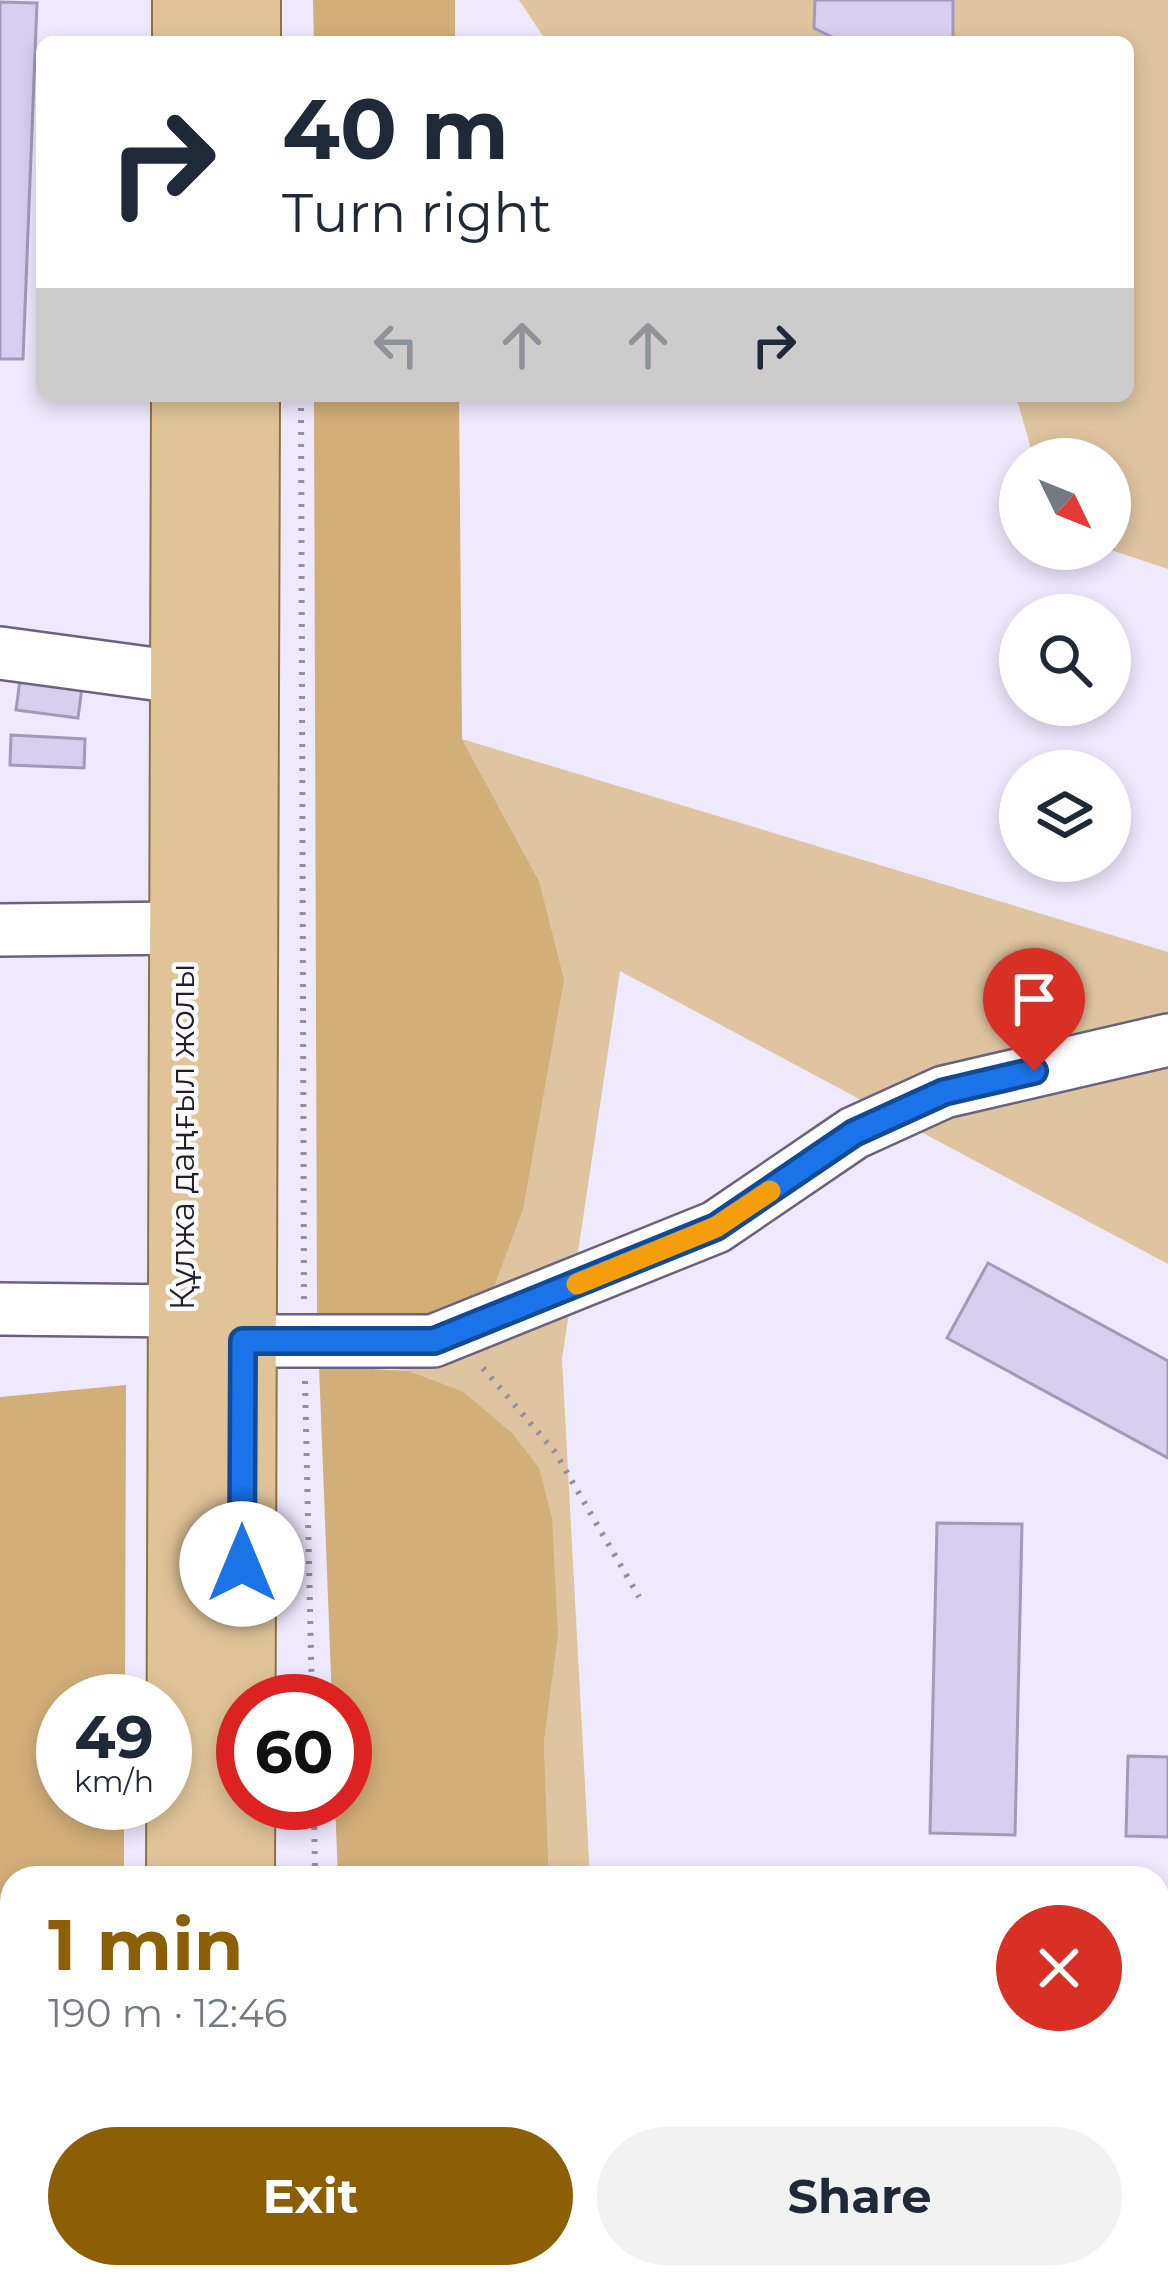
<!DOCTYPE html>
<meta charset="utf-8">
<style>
body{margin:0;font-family:Montserrat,sans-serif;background:#f2f2f3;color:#1f2937;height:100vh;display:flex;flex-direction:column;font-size:45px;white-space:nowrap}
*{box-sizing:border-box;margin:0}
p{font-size:39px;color:#747a83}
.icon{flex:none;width:66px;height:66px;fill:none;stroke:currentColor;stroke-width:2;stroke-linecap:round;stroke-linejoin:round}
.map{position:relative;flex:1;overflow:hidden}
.drawer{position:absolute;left:0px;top:1866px;width:1170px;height:423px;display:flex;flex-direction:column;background:#fff;border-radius:36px 36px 0 0;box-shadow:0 6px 18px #0003}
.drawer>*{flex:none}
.guide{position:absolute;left:36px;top:36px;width:1098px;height:366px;border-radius:18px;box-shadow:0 6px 18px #0003;background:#fff;color:#1f2937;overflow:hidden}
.needle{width:78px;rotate:133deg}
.fabs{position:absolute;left:999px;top:438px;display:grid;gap:24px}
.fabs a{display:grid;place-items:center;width:132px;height:132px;border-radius:50%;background:#fff;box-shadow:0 6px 18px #0003;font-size:60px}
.speed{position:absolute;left:36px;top:1674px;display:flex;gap:24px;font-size:60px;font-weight:700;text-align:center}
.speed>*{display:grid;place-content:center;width:156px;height:156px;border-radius:50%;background:#fff;box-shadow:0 6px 18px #0003;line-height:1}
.speed small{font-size:30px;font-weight:400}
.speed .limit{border:18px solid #d22;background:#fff;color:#111}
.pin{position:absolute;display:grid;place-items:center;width:102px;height:102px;color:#fff;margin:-123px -51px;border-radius:50% 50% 50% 0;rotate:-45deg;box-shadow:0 0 12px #0007}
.pin .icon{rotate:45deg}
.me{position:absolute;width:132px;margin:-66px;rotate:0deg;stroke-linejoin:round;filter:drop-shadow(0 0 9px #0008)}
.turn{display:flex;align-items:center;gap:42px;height:252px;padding:0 48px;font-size:54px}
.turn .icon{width:156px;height:156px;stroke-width:2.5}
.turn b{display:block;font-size:84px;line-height:102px}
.lanes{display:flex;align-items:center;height:114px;padding:0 48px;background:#0003;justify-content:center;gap:60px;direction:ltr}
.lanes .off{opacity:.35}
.round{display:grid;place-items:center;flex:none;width:126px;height:126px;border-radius:63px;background:#f2f2f3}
.head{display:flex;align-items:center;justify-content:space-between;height:204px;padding:0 48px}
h1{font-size:72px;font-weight:700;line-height:90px;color:#8c5f04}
.action{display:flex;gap:24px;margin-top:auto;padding:24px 48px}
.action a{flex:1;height:138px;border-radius:72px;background:#8c5f04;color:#fff;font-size:48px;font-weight:700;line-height:138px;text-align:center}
.action a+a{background:#f2f2f3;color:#1f2937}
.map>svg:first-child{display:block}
.green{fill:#dec49f}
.forest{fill:#d2ae79}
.building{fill:#d8cff0;stroke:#a29ab9;stroke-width:3}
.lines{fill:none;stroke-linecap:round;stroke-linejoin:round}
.minor-casing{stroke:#6a627f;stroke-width:56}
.major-casing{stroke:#907145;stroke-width:70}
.path{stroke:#948fa0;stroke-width:6;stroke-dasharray:3 9;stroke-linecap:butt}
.minor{stroke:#fff;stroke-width:51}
.major{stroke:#e0c498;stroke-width:66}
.route-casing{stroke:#114b97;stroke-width:30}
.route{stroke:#1a73e8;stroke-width:21}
.slow{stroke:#f59e0b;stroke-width:21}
.labels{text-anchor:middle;stroke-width:9;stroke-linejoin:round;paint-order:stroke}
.street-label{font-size:33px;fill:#221e2a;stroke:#fafafa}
</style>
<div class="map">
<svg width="1168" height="2287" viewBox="0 0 1168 2287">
<rect width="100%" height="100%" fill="#efe9fe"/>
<g class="green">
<polygon points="519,0 1168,0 1168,569 1108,549 1110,459 1034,459 1018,403 1007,396 1128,396 1128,42 547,42"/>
<polygon points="462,739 1168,952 1168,1264 620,971 562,1359 590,1878 549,1878 544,1742 558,1635 462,1391 409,1371 371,1366 539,881"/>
</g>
<g class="forest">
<polygon points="313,0 455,0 455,42 314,42"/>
<polygon points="314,396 459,396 462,739 539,881 564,980 523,1209 492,1292 459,1315 317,1318"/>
<polygon points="319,1366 409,1371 462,1391 513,1434 539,1468 552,1518 558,1636 544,1742 549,1878 338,1878 335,1803 345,1803 345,1701 332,1701"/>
<polygon points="126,1385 125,1701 63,1701 63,1803 124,1803 124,1878 12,1878 12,2277 143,2277 144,2287 0,2287 0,1397"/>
</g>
<g class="building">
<polygon points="815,0 953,0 953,42 842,42 814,28"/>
<polygon points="0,2 37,3 23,359 0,359"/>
<polygon points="21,672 83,679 78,718 16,710"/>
<polygon points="11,735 85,739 84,768 10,765"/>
<polygon points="988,1263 1168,1361 1168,1458 947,1338"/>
<polygon points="937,1523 1022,1524 1015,1835 930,1833"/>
<polygon points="1128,1756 1168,1757 1168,1837 1126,1836"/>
<polygon points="1158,2001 1168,2001 1168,2088 1158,2087"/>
<polygon points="497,2277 581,2277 584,2287 498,2287"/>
<polygon points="939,2277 1116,2277 1143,2287 935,2287"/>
</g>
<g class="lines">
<defs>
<g id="minor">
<polyline points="0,653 184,678"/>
<polyline points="0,930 183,928"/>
<polyline points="0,1309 182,1311"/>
<polyline points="243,1341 433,1341 716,1227 854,1133 944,1092 1168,1040"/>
</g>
<g id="major">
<polyline points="186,42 186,0"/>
<polyline points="247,42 247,0"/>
<polyline points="180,1878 185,396"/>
<polyline points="241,1878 246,396"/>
<polyline points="190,2277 191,2287"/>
<polyline points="251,2277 252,2287"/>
</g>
</defs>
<use href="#minor" class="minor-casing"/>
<use href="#major" class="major-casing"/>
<g class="path">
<polyline points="301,396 304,1301"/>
<polyline points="483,1368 555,1452 639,1597"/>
<polyline points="305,1381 312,1701"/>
<polyline points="314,1803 315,1878"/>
<polyline points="329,2277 330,2287"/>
</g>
<use href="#minor" class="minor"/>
<use href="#major" class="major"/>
</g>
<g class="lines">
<defs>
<polyline id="route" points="242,1564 243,1341 434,1341 716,1227 854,1133 944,1092 1034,1071"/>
</defs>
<use href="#route" class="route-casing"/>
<use href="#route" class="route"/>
<polyline class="slow" points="577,1284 716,1227 770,1191"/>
</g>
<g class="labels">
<g class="street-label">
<text transform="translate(182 1137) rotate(-90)" y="12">Құлжа даңғыл жолы</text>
</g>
</g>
</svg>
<div class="fabs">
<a><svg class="needle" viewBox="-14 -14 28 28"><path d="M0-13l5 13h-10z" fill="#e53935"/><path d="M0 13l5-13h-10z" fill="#747a83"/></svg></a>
<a><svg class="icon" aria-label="search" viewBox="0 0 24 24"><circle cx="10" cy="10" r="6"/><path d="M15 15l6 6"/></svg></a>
<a><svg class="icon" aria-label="layers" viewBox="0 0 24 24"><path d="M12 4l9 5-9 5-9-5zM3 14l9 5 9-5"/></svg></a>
</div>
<div class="speed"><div>49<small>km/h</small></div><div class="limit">60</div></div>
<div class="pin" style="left:1034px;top:1071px;background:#d93025"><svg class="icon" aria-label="arrive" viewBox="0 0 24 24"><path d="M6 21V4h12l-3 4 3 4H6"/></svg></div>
<svg class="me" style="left:242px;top:1564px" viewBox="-20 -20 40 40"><circle r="19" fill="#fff"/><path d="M0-13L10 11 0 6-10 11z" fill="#1a73e8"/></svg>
<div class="guide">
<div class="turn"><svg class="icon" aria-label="right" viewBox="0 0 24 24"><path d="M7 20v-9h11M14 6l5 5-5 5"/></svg><div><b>40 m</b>Turn right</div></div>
<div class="lanes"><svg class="icon off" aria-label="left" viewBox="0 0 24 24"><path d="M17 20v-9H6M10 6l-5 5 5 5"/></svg><svg class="icon off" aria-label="ahead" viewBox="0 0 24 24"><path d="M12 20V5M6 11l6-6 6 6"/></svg><svg class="icon off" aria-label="ahead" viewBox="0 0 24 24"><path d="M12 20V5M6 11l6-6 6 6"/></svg><svg class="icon" aria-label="right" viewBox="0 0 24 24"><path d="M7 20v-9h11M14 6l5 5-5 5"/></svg></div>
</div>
<section class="drawer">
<div class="head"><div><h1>1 min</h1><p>190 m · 12:46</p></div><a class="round" style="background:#d93025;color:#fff"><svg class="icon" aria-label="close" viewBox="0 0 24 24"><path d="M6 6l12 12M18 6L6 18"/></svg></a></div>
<div class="action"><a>Exit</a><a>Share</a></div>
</section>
</div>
